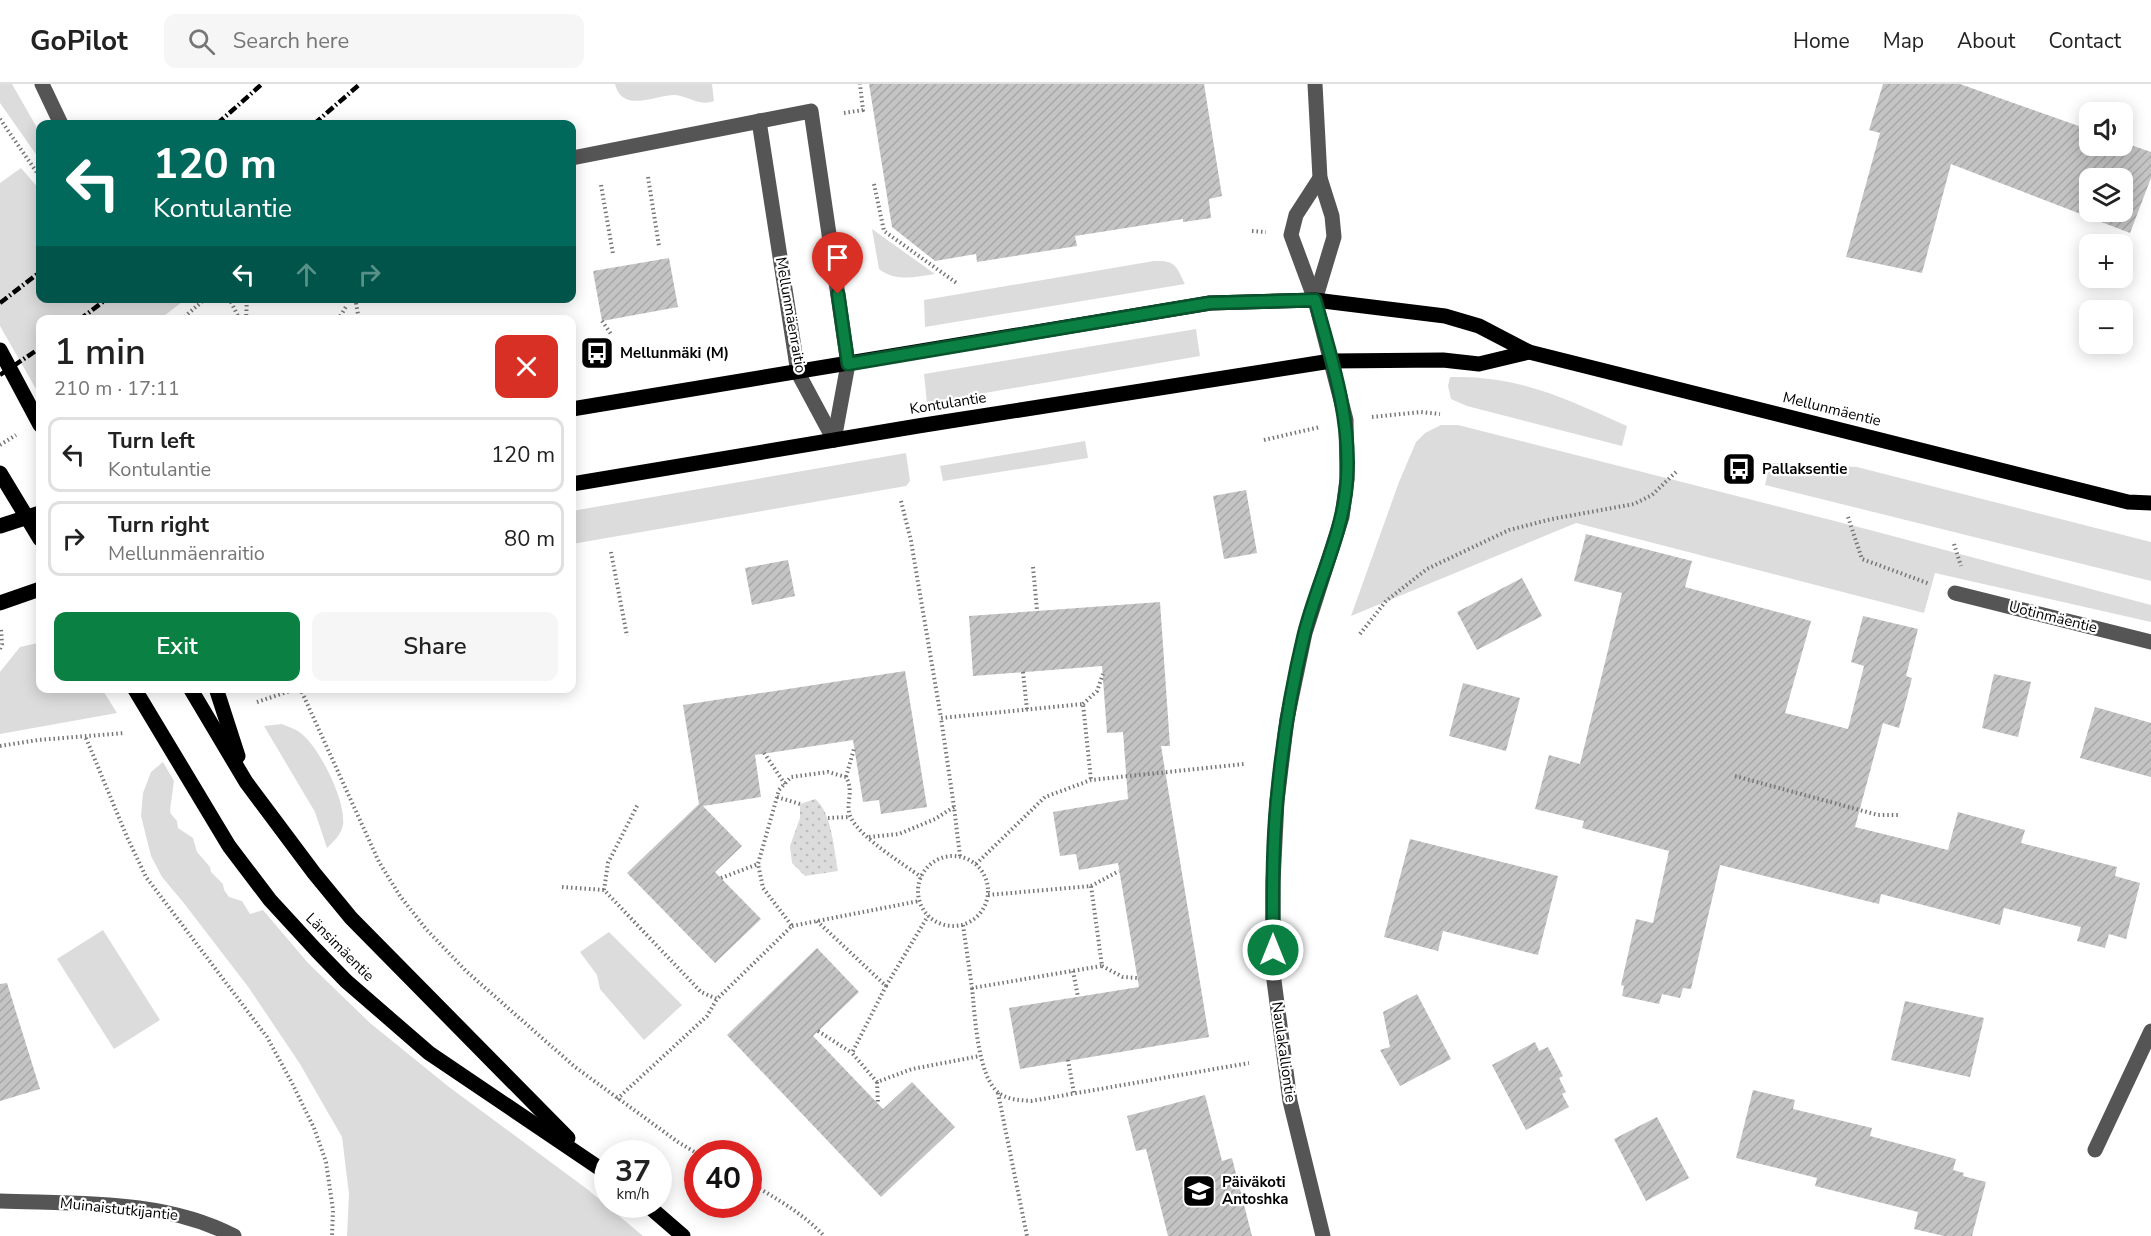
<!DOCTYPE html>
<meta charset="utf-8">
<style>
body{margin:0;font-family:"Nunito Sans",sans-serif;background:#f6f6f6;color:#222;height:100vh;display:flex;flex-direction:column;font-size:22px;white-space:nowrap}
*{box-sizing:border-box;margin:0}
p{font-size:20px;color:#767676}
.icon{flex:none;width:33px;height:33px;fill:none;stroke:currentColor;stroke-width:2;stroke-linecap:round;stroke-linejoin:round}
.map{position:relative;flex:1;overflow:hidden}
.side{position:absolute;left:36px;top:231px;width:540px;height:378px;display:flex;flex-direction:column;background:#fff;border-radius:12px;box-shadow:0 3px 15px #0003}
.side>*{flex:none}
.guide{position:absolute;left:36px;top:36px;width:540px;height:183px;border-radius:12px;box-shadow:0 3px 15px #0003;background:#00695c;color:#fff;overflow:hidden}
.fabs{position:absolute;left:2079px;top:18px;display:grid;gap:12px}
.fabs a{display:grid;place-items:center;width:54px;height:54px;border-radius:12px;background:#fff;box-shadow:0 3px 15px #0003;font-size:30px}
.speed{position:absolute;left:594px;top:1056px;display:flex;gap:12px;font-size:30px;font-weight:700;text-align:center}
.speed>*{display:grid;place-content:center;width:78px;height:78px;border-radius:50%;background:#fff;box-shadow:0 3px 15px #0003;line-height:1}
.speed small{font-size:15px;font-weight:400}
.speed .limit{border:9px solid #d22;background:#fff;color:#111}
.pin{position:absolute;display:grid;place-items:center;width:51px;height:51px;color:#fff;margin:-62px -26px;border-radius:50% 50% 50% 0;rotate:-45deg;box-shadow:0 0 6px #0007}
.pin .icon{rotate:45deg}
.me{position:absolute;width:66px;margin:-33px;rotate:0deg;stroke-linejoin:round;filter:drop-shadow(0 0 4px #0008)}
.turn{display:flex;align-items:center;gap:21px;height:126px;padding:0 18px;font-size:27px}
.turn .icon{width:78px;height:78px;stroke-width:2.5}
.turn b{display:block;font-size:42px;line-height:51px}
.lanes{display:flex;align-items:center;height:57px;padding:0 18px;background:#0003;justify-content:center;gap:30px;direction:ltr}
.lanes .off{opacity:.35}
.round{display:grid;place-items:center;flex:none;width:63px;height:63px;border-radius:12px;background:#f6f6f6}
.headline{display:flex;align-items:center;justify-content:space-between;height:102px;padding:0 18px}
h1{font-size:36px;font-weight:600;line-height:45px}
.primary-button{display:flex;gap:12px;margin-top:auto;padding:12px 18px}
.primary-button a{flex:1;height:69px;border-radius:12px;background:#0b8043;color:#fff;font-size:24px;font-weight:600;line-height:69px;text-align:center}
.primary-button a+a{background:#f6f6f6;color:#222}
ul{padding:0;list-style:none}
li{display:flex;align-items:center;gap:18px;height:75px;margin:0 12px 9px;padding:0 6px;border:3px solid #e0e0e0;border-radius:12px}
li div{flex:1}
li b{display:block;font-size:22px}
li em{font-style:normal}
header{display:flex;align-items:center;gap:36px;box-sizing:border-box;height:84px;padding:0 30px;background:#fff;border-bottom:2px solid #e0e0e0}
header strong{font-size:28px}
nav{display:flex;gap:33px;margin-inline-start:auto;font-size:21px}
.search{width:420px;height:54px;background:#f6f6f6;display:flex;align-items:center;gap:15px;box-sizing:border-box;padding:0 21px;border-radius:12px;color:#767676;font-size:22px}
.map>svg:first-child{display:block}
.grass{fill:#dcdcdc}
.park{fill:url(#park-dots)}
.building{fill:url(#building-hatch);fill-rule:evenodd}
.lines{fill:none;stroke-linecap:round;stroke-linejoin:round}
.path{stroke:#777;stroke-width:4;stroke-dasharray:1.5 3;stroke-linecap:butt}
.minor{stroke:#555;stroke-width:15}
.major{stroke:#000;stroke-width:15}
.rail{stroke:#000;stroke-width:4.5;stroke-dasharray:9 3 1.5 3;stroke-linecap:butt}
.route-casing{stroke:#07532c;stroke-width:15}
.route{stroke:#0b8043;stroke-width:10}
.labels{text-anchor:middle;stroke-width:4.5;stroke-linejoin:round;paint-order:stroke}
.street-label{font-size:15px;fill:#000;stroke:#fff}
.poi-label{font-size:15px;font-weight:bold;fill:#000;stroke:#fff;text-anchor:start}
</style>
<header>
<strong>GoPilot</strong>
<div class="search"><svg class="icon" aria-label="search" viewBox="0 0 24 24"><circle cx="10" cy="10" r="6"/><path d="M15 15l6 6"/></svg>Search here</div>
<nav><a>Home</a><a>Map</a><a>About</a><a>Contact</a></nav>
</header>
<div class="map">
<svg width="2151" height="1152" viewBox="0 0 2151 1152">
<defs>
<pattern id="park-dots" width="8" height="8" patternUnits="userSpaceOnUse" patternTransform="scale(1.5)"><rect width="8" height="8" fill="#dcdcdc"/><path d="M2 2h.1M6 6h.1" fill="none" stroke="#bbb" stroke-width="1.8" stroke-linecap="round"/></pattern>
<pattern id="building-hatch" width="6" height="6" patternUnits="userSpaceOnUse" patternTransform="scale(1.5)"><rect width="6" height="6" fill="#c4c4c4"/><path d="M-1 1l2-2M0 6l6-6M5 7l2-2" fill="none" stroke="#a7a7a7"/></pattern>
</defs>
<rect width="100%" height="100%" fill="#fff"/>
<g class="grass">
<polygon points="0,0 12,0 40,49 40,76 0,19"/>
<path d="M 615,0 L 712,0 L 714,17 C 698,23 688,11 673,11 C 653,12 622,29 615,0 Z"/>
<polygon points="21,84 40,106 40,214 186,215 160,235 40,236 40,312 0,242 0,99"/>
<path d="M 872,145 L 935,190 C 915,193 895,198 879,185 Z"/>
<path d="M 1154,177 C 1176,176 1176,182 1185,200 L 925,243 L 924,216 Z"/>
<polygon points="1196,245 1200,272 927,319 924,290"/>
<path d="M 1450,293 C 1519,291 1566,315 1627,342 L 1622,362 L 1467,322 L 1451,315 L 1448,302 Z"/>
<polygon points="1441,341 1458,341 1870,446 2151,521 2151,538 1935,489 1924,529 1576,439 1351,532 1399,398 1416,358 1425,349"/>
<polygon points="1085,357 1088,374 943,397 940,382"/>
<polygon points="906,369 910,397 906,402 572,460 572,427"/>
<polygon points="1770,379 1857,383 2151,458 2151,497 1765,401"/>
<polygon points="38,559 40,559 40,604 102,605 117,629 0,650 0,588 20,563"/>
<path d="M 282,640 C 289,643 298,646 303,651 C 321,667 346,717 343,741 C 341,751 333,758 327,764 L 315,728 L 264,642 Z"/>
<polygon points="163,678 174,697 170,726 171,730 177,737 178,744 193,754 197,768 210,783 211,788 223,800 224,806 229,813 242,817 250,830 263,826 308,879 370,939 449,1003 587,1105 643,1152 347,1152 349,1110 342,1053 300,980 249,904 183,818 162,793 151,772 141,732 143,709 151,688"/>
<polygon points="103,846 160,936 114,965 57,875"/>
<polygon points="609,848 682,921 644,956 600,905 597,891 580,868"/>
</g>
<path class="park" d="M 815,715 C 832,728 834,767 838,787 L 805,792 L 792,779 L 790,762 L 800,734 L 800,720 Z"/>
<g class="building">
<polygon points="869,0 1204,0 1222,112 1209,115 1211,134 1183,138 1183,135 1075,152 1077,162 977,178 976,170 935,177 892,143"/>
<path d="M 1883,0 L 1960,0 L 2090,46 L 2090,62 L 2122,62 L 2122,58 L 2151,68 L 2151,94 L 2130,149 L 1951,80 L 1922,189 L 1846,173 L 1880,49 L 1869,46 ZM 2090,94 L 2122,94 L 2122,128 L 2090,128 Z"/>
<polygon points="669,174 678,223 602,237 593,187"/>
<polygon points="1246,406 1257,469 1224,475 1213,412"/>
<polygon points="1586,450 1692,477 1685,503 1811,537 1785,629 1848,645 1864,582 1851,578 1863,532 1918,545 1906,592 1912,594 1899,644 1883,639 1855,743 1948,766 1958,728 2025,746 2021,759 2117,783 2115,792 2140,799 2126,855 2109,850 2105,864 2077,857 2081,843 2004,824 2000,841 1881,810 1879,820 1720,781 1691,905 1683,904 1680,914 1662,910 1659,920 1622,912 1624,902 1621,901 1636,835 1653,839 1669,767 1582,744 1584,737 1535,725 1549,671 1580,680 1622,509 1574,497"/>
<polygon points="788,476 795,512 752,521 745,484"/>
<polygon points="1522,494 1542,532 1477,566 1457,528"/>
<polygon points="1160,518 1170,662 1161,662 1209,953 1020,985 1009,924 1139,903 1118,779 1079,786 1076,770 1060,772 1053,728 1128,715 1123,648 1107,649 1102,582 973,592 969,532"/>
<polygon points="905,587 927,723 881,730 879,716 863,718 853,656 755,671 761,713 703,722 742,762 715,788 761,835 715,879 627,789 699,720 683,621"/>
<polygon points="1994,590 2031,598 2018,653 1982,644"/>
<polygon points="1463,599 1520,614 1506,667 1449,652"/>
<polygon points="2095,623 2151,639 2151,693 2080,674"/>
<polygon points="1410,755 1558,792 1538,871 1443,847 1438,867 1384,853"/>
<polygon points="817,864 859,908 813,952 883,1025 912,998 955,1043 881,1113 727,951"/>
<polygon points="7,899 40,1005 0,1017 0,900"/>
<polygon points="1417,910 1451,975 1400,1002 1380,966 1390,963 1383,928"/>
<polygon points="1905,917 1984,934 1970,993 1891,976"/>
<polygon points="1535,958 1539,967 1548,963 1563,992 1559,994 1566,1008 1562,1010 1569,1023 1526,1046 1492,981"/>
<polygon points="1753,1006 1795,1016 1793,1025 1872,1044 1870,1052 1956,1075 1953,1086 1964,1089 1963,1092 1986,1098 1972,1152 1944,1152 1914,1145 1918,1128 1815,1102 1817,1094 1736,1074"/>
<polygon points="1205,1011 1222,1077 1232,1074 1252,1152 1168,1152 1146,1065 1136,1067 1127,1032"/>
<polygon points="1657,1033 1689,1094 1646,1117 1614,1055"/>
</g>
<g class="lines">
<g class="path">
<polyline points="844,29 863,26 860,0"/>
<polyline points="0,35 40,93"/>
<polyline points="648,93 659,162"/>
<polyline points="874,100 884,147 958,200"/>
<polyline points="601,101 613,170"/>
<polyline points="1252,147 1266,148"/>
<polyline points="229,214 240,236"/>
<polyline points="356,219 359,236"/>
<polyline points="181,236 206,214"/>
<polyline points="246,236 247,214"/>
<polyline points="338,236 347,221"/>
<polyline points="602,237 611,250"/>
<polyline points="1372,333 1421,328 1440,330"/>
<polyline points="1264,356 1320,343"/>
<polyline points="0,361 16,351"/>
<polyline points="901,417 911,457 941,634"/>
<polyline points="1848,433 1862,475 1930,500"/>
<polyline points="1954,460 1961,482"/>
<polyline points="611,468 627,552"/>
<polyline points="1033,483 1037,526"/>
<polyline points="1360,550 1386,517 1427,485 1509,446 1552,435 1634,420 1652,411 1676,388"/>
<polyline points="0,565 2,560 1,545"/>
<polyline points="1023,588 1027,626"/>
<polyline points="300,604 379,778 400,812 426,845 466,887 575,983 678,1058 698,1070"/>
<polyline points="257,618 299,604"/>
<polyline points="1083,620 1097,607 1103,590"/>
<polyline points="86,654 127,753 146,793 267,953 292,999 314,1044 326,1078 333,1126 332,1152"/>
<polyline points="0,662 38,656 125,649"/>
<polyline points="764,669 785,700"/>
<polyline points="1735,692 1878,731 1900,731"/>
<polyline points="846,693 854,665"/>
<polyline points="777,713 800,720"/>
<polyline points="828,734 850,733"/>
<polyline points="869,753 899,750 935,735 954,723"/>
<circle cx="953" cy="807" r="35"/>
<polyline points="960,772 954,723 941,634 1083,620 1091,696"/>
<polyline points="976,780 1045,713 1091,696 1244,680"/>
<polyline points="721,794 758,780"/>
<polyline points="1091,802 1119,787"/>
<path d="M 562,803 L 604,806 L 701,908 L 717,915 L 792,842 L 763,804 L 758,780 L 779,706 L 791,693 L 828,688 L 846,693 C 855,709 844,720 851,734 C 861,754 902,779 921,793"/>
<polyline points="604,806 608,779 638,720"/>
<polyline points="817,837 886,902 852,969 877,998 912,985 980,972"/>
<polyline points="963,841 972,904 1102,882 1091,802 988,811"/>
<polyline points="792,842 919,817"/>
<polyline points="1102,882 1123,893 1137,894"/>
<polyline points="1073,887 1078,913"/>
<polyline points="886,902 928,832"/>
<path d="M 972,904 C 975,930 977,994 1000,1010 C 1010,1016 1020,1016 1031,1017 L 1249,979"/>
<polyline points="818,947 852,969"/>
<polyline points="1068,976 1074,1009"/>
<polyline points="877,998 878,1020"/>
<polyline points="998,1009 1027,1152"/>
<polyline points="617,1015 707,932 717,915"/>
<path d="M 748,1098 C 774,1113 804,1130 824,1152"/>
</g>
<g class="minor">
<polyline points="42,0 61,40"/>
<polyline points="759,37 798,289 834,356"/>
<polyline points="572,74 811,27 848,280 834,356"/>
<polyline points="1320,94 1296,131 1291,151 1315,216 1346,336 1347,395 1342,433 1305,549 1287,635 1277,717 1273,798 1273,889 1290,1017 1323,1152"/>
<polyline points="1315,216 1334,153 1332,132 1320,94 1315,0"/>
<polyline points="1955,509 2151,558"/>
<polyline points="2095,1066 2151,947"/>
<path d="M 0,1117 C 78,1120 163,1115 234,1152"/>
</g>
<g class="major">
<polyline points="0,266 40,341"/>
<polyline points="572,325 1210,219 1315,216 1445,232 1479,242 1529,268 2128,418 2151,419"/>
<polyline points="0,389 40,455"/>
<polyline points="572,400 918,342 1331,277 1443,276 1479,280 1529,268"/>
<polyline points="0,442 40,429"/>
<polyline points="0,519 40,505"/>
<polyline points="134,604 229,762 270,816 316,866 346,897 429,969 608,1090"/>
<polyline points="190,604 246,698 314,789 351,834 568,1054"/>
<polyline points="216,604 238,672"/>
<polyline points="646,1120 683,1152"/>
</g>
<g class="rail">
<polyline points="217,40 262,0"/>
<polyline points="314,40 360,0"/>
<polyline points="0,219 40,188"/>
<polyline points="79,236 108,214"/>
<polyline points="0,291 40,264"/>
</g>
</g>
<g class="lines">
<defs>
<path id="route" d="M 838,210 L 848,280 L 1210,219 L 1315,216 C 1331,274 1351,333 1347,394 C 1344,449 1317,498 1304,551 C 1291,605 1282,661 1277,716 C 1272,766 1273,816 1273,866"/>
</defs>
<use href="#route" class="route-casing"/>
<use href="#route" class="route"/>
</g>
<defs>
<symbol id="bus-square" viewBox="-11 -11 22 22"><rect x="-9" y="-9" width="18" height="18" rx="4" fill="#000" stroke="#fff"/><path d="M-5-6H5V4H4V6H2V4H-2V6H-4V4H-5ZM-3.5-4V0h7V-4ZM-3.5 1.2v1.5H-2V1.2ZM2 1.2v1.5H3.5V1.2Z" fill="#fff"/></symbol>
<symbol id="school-square" viewBox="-11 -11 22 22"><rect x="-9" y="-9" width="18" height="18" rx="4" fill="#000" stroke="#fff"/><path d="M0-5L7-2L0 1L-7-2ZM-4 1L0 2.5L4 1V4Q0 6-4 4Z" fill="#fff"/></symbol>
</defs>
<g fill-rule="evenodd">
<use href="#bus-square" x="578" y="250" width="38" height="38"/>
<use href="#bus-square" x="1720" y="366" width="38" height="38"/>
<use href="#school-square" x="1180" y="1088" width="38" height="38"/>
</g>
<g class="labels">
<g class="street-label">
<text transform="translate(791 231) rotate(80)" y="5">Mellunmäenraitio</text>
<text transform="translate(948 319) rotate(-9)" y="5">Kontulantie</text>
<text transform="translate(1832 325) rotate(14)" y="5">Mellunmäentie</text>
<text transform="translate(2053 533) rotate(14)" y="5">Uotinmäentie</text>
<text transform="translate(340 863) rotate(45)" y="5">Länsimäentie</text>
<text transform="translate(1284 968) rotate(82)" y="5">Naulakalliontie</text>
<text transform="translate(119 1125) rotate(6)" y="5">Muinaistutkijantie</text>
</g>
<g class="poi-label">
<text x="620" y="274">Mellunmäki (M)</text>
<text x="1762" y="390">Pallaksentie</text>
<text x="1222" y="1103">Päiväkoti<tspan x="1222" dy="17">Antoshka</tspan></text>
</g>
</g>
</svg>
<div class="fabs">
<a><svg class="icon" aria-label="sound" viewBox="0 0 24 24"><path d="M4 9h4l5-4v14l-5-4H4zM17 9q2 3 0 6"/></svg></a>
<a><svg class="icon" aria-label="layers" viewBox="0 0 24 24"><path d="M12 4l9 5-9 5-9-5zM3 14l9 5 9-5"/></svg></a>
<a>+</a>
<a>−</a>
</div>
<div class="speed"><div>37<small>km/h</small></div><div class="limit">40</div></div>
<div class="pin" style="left:838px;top:210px;background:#d93025"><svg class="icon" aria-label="arrive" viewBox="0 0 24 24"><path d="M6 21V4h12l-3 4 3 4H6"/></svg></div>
<svg class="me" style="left:1273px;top:866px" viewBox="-20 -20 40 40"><circle r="17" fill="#0b8043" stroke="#fff" stroke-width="3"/><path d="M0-11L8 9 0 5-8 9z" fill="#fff"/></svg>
<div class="guide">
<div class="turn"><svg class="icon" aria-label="left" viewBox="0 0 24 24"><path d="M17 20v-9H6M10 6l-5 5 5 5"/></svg><div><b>120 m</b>Kontulantie</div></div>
<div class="lanes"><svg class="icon" aria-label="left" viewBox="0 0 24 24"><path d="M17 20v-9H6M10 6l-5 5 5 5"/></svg><svg class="icon off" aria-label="ahead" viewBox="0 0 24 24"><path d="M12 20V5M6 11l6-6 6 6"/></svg><svg class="icon off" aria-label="right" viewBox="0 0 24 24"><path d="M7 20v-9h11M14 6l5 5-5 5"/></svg></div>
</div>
<section class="side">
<div class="headline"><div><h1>1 min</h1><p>210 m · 17:11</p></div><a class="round" style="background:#d93025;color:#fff"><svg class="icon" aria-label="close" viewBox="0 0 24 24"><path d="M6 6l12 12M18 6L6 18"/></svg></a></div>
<ul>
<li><svg class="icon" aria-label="left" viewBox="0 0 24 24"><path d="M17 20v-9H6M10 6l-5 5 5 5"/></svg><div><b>Turn left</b><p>Kontulantie</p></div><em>120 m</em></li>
<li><svg class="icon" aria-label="right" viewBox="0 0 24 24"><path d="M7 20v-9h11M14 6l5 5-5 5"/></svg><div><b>Turn right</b><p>Mellunmäenraitio</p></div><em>80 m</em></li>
</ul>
<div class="primary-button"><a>Exit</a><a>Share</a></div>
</section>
</div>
